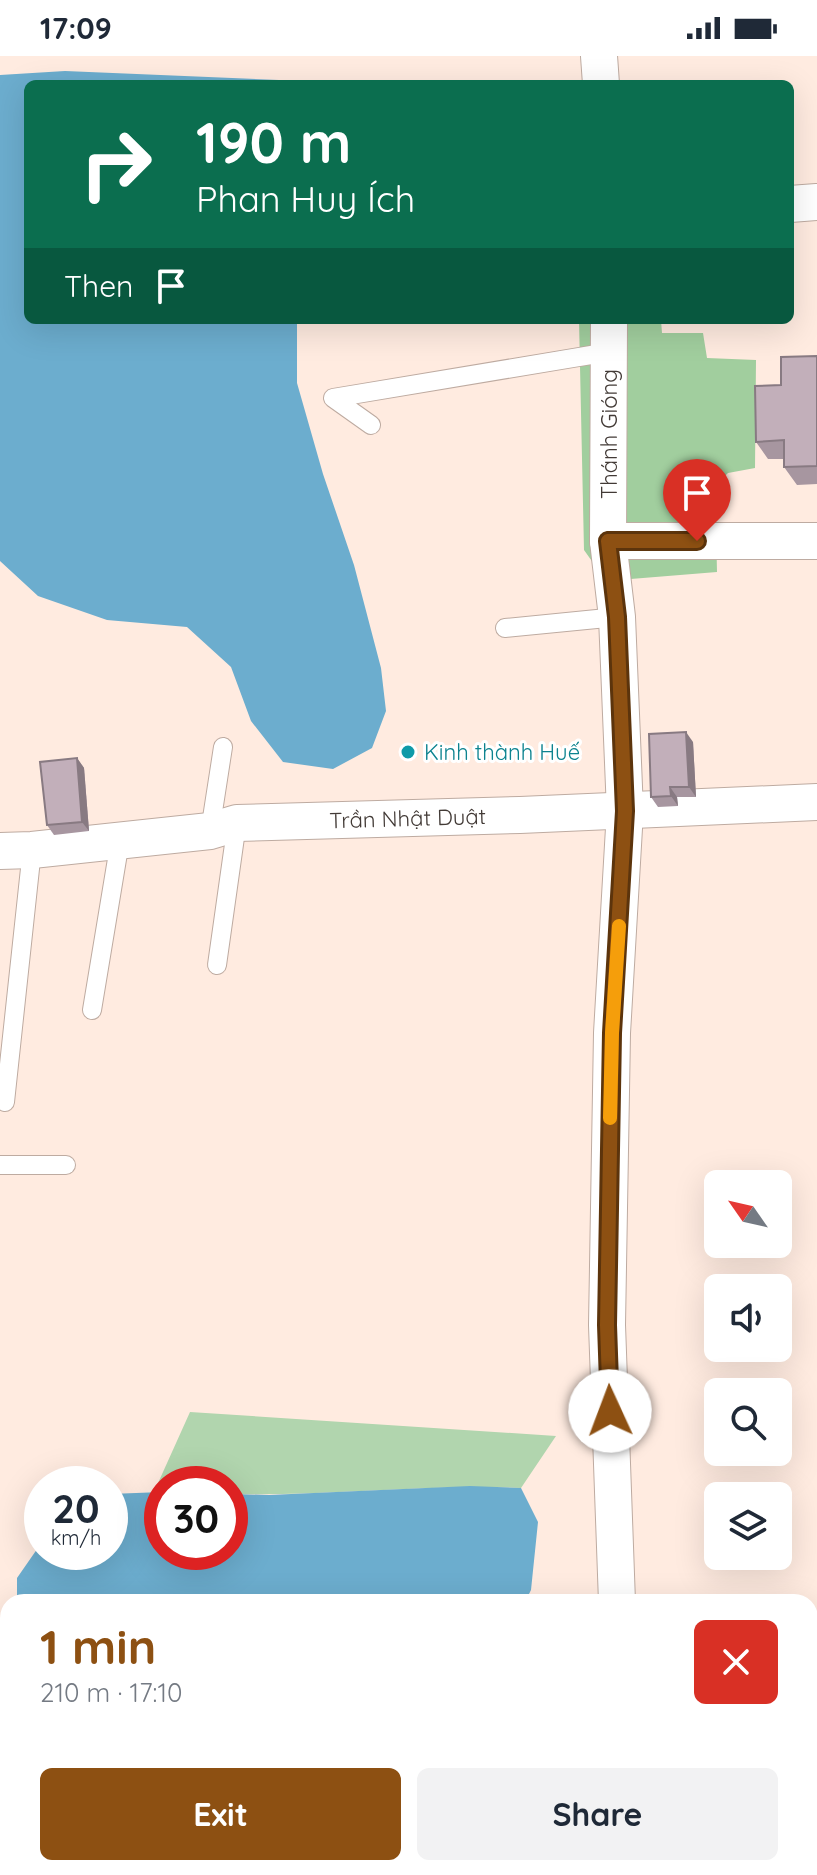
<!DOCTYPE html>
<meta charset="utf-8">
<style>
body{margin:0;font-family:Quicksand,sans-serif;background:#f2f2f3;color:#1f2937;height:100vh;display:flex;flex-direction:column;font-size:30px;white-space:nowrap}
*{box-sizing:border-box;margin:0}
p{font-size:26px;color:#747a83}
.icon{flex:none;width:44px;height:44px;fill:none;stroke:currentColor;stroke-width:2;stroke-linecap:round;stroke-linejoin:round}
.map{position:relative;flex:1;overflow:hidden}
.sheet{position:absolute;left:0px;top:1538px;width:818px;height:282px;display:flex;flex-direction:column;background:#fff;border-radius:24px 24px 0 0;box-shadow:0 8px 32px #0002}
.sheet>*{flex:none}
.banner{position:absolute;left:24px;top:24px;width:770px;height:244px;border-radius:12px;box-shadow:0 8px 32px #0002;background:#0b6e4f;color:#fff;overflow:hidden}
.needle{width:52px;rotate:304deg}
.controls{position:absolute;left:704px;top:1114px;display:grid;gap:16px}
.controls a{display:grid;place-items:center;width:88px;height:88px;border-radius:12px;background:#fff;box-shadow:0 8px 32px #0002;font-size:40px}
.speed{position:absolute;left:24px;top:1410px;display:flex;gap:16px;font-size:40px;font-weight:700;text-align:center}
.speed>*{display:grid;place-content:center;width:104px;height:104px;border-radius:50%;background:#fff;box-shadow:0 8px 32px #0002;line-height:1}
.speed small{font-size:20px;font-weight:400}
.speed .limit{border:12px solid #d22;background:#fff;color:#111}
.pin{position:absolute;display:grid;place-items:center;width:68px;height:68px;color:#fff;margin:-82px -34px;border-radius:50% 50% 50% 0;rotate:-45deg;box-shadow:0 0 8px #0007}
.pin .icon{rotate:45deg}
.me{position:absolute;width:88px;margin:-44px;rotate:358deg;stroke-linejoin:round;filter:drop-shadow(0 0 6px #0008)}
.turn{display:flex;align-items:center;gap:28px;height:168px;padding:0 40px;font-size:36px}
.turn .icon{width:104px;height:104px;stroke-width:2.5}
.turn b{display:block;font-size:56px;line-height:68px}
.then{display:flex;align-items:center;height:76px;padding:0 40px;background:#0003;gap:16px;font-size:30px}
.round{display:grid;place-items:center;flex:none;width:84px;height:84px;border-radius:12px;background:#f2f2f3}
.head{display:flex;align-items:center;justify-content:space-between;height:136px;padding:0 40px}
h1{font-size:48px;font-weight:700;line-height:60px;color:#8d5012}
.primary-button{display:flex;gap:16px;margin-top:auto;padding:16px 40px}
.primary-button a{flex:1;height:92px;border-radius:12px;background:#8d5012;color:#fff;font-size:32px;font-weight:700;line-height:92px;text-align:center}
.primary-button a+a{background:#f2f2f3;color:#1f2937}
.status{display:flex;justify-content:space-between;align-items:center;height:56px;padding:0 40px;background:#fff;direction:ltr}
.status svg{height:22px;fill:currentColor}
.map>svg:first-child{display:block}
.green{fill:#b1d5ae}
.forest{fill:#a1ce9e}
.water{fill:#6cadce}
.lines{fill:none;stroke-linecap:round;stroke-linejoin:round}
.lane-casing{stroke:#beaba1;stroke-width:20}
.street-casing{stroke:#beaba1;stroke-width:38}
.lane{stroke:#fff;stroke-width:18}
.street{stroke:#fff;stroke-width:36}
.wall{fill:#a796a0}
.shaded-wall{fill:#887a82}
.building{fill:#c2afba;stroke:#887a82;stroke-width:2}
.route-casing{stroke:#5c340c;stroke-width:20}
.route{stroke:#8d5012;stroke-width:14}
.slow{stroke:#f59e0b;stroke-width:14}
.culture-dot{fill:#0f9aa8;stroke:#fff;stroke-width:3}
.labels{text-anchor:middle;stroke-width:6;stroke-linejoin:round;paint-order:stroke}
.street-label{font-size:22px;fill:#423a36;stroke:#fff}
.culture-label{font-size:22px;fill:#0d838f;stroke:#fff;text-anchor:start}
</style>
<div class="status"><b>17:09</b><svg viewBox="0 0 49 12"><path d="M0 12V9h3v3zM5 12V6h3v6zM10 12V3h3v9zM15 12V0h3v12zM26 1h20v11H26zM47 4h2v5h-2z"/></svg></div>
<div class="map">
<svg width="817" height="1819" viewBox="0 0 817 1819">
<rect width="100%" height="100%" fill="#ffebe0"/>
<path class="green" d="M 190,1356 L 556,1380 L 521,1432 C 424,1428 327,1440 230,1438 L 230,1428 L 162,1428 L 162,1436 L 154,1436 Z"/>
<path class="forest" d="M 579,264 L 661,264 L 662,277 L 703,277 L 707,302 L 756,304 L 755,412 L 728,417 L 715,429 C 713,459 717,486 717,516 L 606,525 L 584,494 Z"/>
<g class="water">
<polygon points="65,15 304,25 308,28 28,28 28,264 297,264 297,327 323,418 354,509 381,612 386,655 372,692 333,713 283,706 251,665 231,611 187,571 107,564 38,540 0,505 0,19"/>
<polygon points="470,1430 521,1432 538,1466 531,1534 525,1546 17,1546 17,1522 42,1486 42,1496 110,1496 110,1438 162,1436 162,1496 230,1496 230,1438 269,1439"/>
</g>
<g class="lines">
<defs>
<g id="lane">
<polyline points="371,369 333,342 609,296"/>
<polyline points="505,572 617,561"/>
<polyline points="210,775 223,691"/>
<polyline points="217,909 237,767"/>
<polyline points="92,954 120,785"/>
<polyline points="5,1046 32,794"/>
<polyline points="0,1109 66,1109"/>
<polyline points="324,1812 349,1819"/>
<polyline points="370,1819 372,1812"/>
</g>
<g id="street">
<polyline points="599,0 601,28"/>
<polyline points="790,148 817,146"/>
<polyline points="609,264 608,485 617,561 625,755 612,977 607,1269 617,1546"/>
<polyline points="608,485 817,485"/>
<path id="s1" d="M 0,795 L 32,794 L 210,775 L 237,767 L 520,759 L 817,746"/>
<polyline points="0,1654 8,1654"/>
<polyline points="810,1657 817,1657"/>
<polyline points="213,1812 214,1819"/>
<polyline points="628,1812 628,1819"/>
<polyline points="709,1812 710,1819"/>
</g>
</defs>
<use href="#lane" class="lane-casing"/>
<use href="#street" class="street-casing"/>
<use href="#lane" class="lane"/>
<use href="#street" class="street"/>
</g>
<g class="wall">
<polygon points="817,300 817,428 797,429 784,411 784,403 768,403 756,386"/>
<polygon points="693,686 696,741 677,741 678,750 658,751 651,741"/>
<polygon points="77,702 84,712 89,775 54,779 47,769"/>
</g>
<g class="shaded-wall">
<polygon points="686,676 693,686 696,741 689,731"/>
<polygon points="77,702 84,712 89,775 82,766"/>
<polygon points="670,731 677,741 678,750 671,740"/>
</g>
<g class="building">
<polygon points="817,300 817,410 784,411 784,384 756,386 755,330 781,329 781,301"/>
<polygon points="686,676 689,731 670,731 671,740 651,741 649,678"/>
<polygon points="77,702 82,766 47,769 40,706"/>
</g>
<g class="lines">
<defs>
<polyline id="route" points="610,1355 607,1269 612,977 625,755 617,561 608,485 697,485"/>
</defs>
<use href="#route" class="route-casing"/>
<use href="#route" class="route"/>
<polyline class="slow" points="610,1062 612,977 619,870"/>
</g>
<circle class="culture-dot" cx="408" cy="696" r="8"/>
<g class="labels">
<g class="street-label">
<text transform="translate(609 378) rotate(-90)" y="8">Thánh Gióng</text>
<text dy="8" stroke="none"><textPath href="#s1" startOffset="410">Trần Nhật Duật</textPath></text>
</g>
<g class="culture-label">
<text x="424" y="704">Kinh thành Huế</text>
</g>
</g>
</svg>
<div class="controls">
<a><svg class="needle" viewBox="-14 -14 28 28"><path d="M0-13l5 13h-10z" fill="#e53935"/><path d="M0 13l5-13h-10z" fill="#747a83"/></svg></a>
<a><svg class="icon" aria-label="sound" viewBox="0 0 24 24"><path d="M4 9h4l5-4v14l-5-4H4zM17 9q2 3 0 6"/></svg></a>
<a><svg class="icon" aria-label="search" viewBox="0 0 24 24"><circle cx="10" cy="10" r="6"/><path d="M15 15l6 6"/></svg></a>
<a><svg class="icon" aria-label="layers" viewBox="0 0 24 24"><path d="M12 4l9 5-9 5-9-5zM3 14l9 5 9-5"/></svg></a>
</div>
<div class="speed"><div>20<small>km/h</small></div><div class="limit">30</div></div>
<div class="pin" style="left:697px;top:485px;background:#d93025"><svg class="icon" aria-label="arrive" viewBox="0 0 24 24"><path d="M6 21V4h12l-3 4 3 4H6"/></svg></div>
<svg class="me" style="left:610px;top:1355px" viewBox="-20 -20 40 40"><circle r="19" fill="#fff"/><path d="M0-13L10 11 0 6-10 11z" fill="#8d5012"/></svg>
<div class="banner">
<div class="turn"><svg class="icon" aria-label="right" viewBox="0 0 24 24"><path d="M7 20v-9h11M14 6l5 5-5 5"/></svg><div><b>190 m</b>Phan Huy Ích</div></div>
<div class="then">Then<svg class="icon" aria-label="arrive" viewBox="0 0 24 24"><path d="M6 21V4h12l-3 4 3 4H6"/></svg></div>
</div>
<section class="sheet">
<div class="head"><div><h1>1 min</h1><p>210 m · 17:10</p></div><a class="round" style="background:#d93025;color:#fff"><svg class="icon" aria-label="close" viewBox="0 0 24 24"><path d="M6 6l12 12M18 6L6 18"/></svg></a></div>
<div class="primary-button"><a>Exit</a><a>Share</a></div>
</section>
</div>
